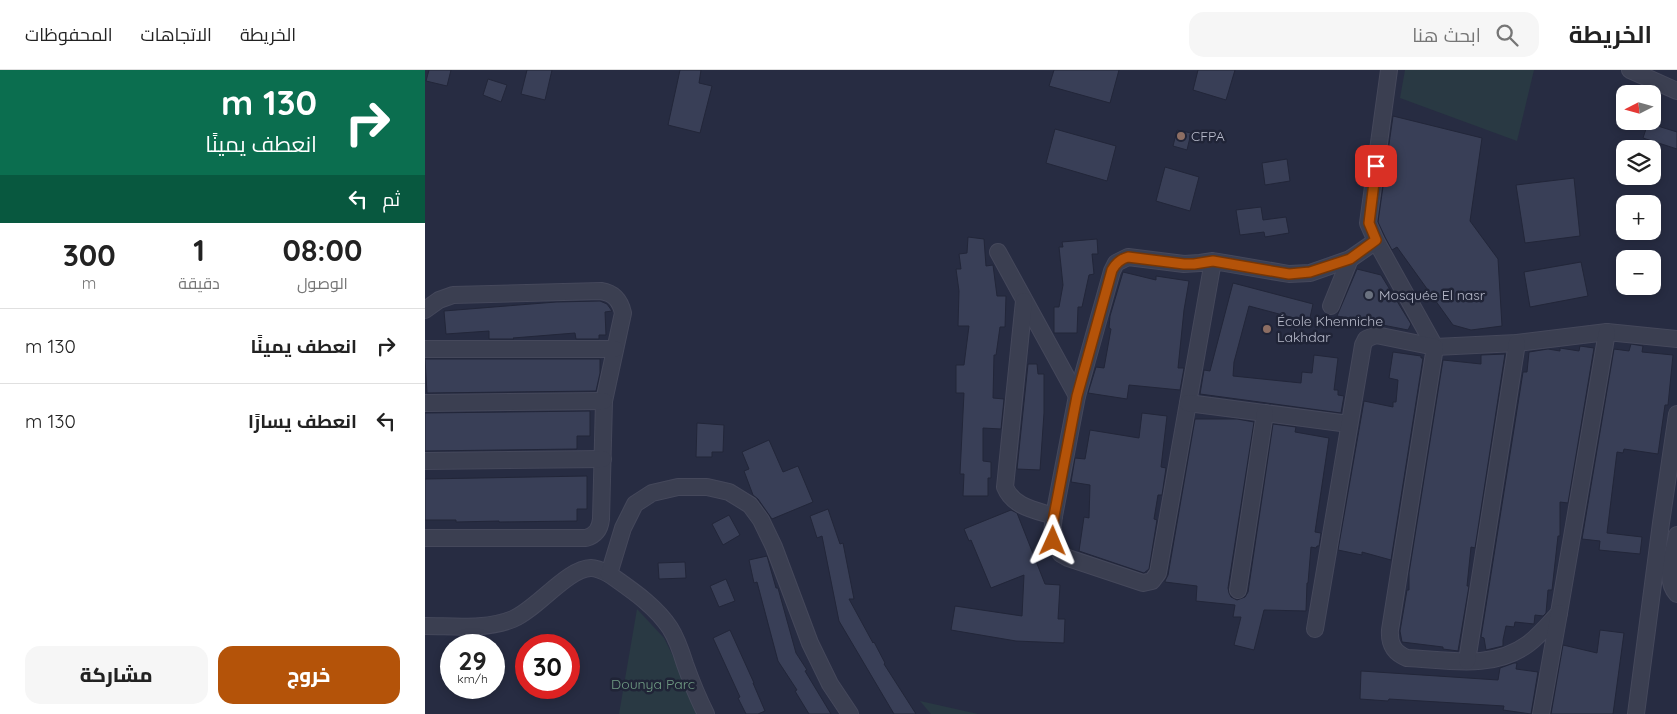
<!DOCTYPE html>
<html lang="ar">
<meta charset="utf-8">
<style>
body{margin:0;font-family:Quicksand,Cairo,sans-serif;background:#f6f6f6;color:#222;direction:rtl;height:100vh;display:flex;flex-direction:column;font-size:19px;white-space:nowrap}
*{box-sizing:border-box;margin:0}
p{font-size:16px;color:#767676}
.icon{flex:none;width:28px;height:28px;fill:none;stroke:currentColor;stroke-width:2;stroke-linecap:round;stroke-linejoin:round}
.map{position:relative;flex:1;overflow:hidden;direction:ltr}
.panel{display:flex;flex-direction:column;background:#fff;width:425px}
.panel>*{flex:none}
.banner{background:#0b6e4f;color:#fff;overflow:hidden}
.needle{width:32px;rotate:264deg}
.buttons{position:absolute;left:1191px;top:15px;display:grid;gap:10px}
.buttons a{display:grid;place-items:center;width:45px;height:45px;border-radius:10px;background:#fff;box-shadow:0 2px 8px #0003;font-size:25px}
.speed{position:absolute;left:15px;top:564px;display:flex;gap:10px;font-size:25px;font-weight:700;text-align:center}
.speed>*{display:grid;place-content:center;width:65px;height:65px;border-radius:50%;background:#fff;box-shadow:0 2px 8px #0003;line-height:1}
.speed small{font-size:12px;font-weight:400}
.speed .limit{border:8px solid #d22;background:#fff;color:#111}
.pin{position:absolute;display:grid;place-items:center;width:42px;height:42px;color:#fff;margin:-21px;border-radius:10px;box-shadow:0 2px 8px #0006}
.me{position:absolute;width:55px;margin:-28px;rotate:1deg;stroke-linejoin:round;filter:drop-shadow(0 0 4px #0008)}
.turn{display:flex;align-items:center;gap:18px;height:105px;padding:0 25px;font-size:22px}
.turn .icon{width:65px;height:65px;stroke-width:2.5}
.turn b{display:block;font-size:35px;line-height:42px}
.then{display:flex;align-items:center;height:48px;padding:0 25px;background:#0003;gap:10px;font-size:19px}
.eta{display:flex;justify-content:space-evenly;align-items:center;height:85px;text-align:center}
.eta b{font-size:30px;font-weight:800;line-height:35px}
.action{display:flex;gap:10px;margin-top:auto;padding:10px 25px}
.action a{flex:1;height:58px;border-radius:15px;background:#b45309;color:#fff;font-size:20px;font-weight:800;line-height:58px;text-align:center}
.action a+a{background:#f6f6f6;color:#222}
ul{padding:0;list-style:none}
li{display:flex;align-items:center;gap:15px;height:75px;padding:0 25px;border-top:1px solid #e0e0e0}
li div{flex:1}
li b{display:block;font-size:19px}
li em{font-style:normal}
header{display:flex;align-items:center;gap:30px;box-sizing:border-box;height:70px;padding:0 25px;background:#fff;border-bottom:1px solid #e0e0e0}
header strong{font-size:24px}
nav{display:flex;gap:28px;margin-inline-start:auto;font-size:18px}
.search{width:350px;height:45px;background:#f6f6f6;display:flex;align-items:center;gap:12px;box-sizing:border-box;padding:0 18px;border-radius:15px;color:#767676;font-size:19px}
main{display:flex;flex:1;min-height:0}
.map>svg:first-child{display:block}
.green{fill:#293943}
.building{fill:#393f57;stroke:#222639}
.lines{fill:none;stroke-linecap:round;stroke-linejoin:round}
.minor-casing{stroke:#45485b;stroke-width:18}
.minor{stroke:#3b3f51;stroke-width:16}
.route-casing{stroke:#753606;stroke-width:12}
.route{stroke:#b45309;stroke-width:9}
.education-dot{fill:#8d6e63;stroke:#202437;stroke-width:2}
.worship-dot{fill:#6b7280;stroke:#202437;stroke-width:2}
.labels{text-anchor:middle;stroke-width:5;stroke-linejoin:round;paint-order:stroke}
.poi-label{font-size:14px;fill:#b8bbcb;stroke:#202437;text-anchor:start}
.park-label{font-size:14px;fill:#709c84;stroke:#202437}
</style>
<header>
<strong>الخريطة</strong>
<div class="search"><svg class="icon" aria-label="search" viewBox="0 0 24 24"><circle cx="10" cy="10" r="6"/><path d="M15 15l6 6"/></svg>ابحث هنا</div>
<nav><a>الخريطة</a><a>الاتجاهات</a><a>المحفوظات</a></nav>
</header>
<main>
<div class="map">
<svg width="1252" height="644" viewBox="0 0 1252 644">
<rect width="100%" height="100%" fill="#272c42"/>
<g class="green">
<polygon points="980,0 1109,0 1092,71 975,28"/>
<polygon points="212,539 239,568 277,644 194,644"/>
<polygon points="495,631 553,644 506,644"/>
</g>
<g class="building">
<polygon points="4,0 26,0 22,16 1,11"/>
<polygon points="102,0 127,0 120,30 96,24"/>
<polygon points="255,0 276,0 274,13 287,16 275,63 243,55"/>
<polygon points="629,0 694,0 685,33 624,16"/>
<polygon points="773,0 810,0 801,30 768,20"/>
<polygon points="63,9 82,15 76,32 58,25"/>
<polygon points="968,46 1057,68 1045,151 1073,189 1077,256 1046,260 1028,255 972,177 967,180 960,167 953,152"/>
<polygon points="1223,53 1252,62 1252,79 1218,68"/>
<polygon points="630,59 691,76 682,111 621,93"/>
<polygon points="752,60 766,63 762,80 748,76"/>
<polygon points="862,89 865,111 840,115 837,93"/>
<polygon points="740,97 774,107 765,141 731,131"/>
<polygon points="1149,108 1155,166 1100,173 1091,115"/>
<polygon points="836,137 838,150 861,147 864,163 840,167 839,162 815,165 811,140"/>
<polygon points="543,167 559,169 561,196 568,195 572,226 581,226 580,257 575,257 571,285 569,285 568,328 579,329 576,359 558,358 558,391 566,392 566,408 563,408 563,426 538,426 539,404 535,404 539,323 531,323 531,295 539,295 544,256 533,256 534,221 531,199 536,199 534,184 542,183"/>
<polygon points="672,169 673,184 667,184 669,204 664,205 657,237 653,237 652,263 629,263 629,237 634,237 638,215 634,177 638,177 637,172"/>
<polygon points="1156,192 1163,226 1105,237 1099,202"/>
<polygon points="932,199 956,205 986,254 983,260 912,246"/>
<polygon points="698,202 731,210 731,206 764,211 759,240 753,298 759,298 755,320 704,315 702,329 663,323 671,297 679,298 686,259 684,258 685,246"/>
<polygon points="808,213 888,234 884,252 824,236 809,292 808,306 876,313 877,302 887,303 889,285 913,288 909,320 913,320 913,325 919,326 916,343 775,324 779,300 785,301"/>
<polygon points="175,231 182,234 187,241 180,242 181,265 174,265 174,269 151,269 150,263 88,268 89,269 64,269 64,261 21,264 19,241 131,232"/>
<polygon points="1206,274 1218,276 1217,282 1248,285 1243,335 1240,335 1233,384 1199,379 1198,383 1192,382 1182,463 1217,467 1215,484 1174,480 1175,471 1157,469 1189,279 1204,281"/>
<polygon points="1155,276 1169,278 1143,433 1135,432 1135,466 1133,466 1127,520 1123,520 1121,543 1118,546 1110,545 1109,554 1090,552 1089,557 1081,556 1078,570 1078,576 1061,580 1059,568 1056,567 1098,302 1102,302 1104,282 1123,279 1135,281 1135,278 1154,281"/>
<polygon points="968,282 996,286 996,288 998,288 966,490 937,482 937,485 913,480 939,331 968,337 968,332 971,332 973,310 964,308"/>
<polygon points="1080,284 1050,478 1046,477 1042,516 1044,516 1033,581 1018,579 1018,577 977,572 975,561 982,520 984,520 984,503 1018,290 1056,294 1056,285"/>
<polygon points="0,289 175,289 175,303 171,321 2,323"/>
<polygon points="603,294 612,294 613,304 619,304 619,343 615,400 592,399"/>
<polygon points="165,341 165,366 152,366 152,379 0,381 0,343"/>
<polygon points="717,343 742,346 736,397 741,398 737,425 733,425 729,449 732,450 724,499 719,503 654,481 659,447 664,448 665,415 646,412 650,388 660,389 665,360 714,368"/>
<polygon points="770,349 812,349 829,352 803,518 804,523 806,527 812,530 820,527 823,522 848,354 871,357 870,362 904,368 890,462 896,463 894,476 892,476 891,478 886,477 883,513 882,513 881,541 839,540 829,580 809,575 816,547 808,547 810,535 771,531 772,516 740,512 740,511 743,505"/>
<polygon points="272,353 299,355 298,382 287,382 287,387 271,387"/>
<polygon points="344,370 358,402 373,396 388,432 347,449 333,429 328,425 319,401 324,399 317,382"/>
<polygon points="162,406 162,439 152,439 152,451 74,452 74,451 31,452 31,450 0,450 0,409"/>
<polygon points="403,439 415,474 418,473 429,529 424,529 448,573 449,572 460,593 459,594 491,644 469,644 414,551 397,466 392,468 385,446"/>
<polygon points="586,440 592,443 620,514 635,515 633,549 640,549 639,573 591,571 526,560 530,536 597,546 599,505 566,518 546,470 544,471 539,459"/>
<polygon points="304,445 315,465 298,475 287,454"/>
<polygon points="342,486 351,518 353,518 371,583 382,600 380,601 406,644 384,644 370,621 372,620 353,591 332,512 329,513 324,490"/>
<polygon points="260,492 261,508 234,509 233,493"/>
<polygon points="301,509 310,531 294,537 285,516"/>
<polygon points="305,560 329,613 328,613 340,641 333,644 321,644 313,628 315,627 288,568"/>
<polygon points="1175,560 1199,563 1188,644 1126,644 1138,575 1172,583"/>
<polygon points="1089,593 1092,593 1091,599 1113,602 1106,644 1078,640 1079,636 964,629 963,631 935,629 936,601 1073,610 1075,598"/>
</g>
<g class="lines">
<defs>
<g id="minor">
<polyline points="964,0 943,153 951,171 1010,277 1092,273 1182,262 1252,269"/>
<polyline points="1205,0 1252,21"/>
<polyline points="573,182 652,326"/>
<polyline points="788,191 733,503 727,511 718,513 643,488 636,484 628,471 627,463 629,446 652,326 687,201 691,193 703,187 759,194 775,193 788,191 864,204 885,203 925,189 951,171"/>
<path d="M 599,231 L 580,417 C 588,437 610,440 629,446"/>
<polyline points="906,236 925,189"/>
<path d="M 0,240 L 14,230 L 28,225 L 176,221 C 189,223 195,230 198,243 L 179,331 L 176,449 C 175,459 171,465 161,468 L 0,468"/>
<polyline points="0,279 190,279"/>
<polyline points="0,333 179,331"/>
<polyline points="763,333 924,354"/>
<polyline points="0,391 178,389"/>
<path d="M 1252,465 C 1249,483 1238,509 1252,524"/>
<polyline points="813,520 840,343"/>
<path d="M 0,556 C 29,556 61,560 88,549 C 112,539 143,498 166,498 C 172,498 178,501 184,504"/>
<path d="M 890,559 L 938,275 L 941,269 L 951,265 L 1010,277 L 965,560 C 964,574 969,583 982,588 C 1023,590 1068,600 1103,574 C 1115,565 1124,554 1134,543 L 1182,262"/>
<polyline points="1042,591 1092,273"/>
<path d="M 281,644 C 273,628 266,611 260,594 C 256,581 252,569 245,558 C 230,535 205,519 184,504 L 198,458 L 210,434 L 227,423 L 253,417 L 282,417 L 304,422 L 325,435 L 336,450 L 349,477 L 385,573 L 405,614 L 425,644"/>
<polyline points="1116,644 1134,543"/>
<polyline points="1211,644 1236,453 1252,344"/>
</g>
</defs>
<use href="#minor" class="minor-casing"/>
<use href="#minor" class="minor"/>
</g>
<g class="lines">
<defs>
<path id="route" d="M 628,471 L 627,463 L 629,446 L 652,326 L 687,200 C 691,193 695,189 703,187 L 759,194 L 769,194 L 788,191 L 864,204 L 885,202 L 925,189 L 951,170 L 944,153 L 951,96"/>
</defs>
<use href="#route" class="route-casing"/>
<use href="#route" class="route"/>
</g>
<g class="education-dot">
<circle cx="756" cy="66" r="5"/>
<circle cx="842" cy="259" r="5"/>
</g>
<circle class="worship-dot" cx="944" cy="225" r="5"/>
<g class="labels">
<g class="poi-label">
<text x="766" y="71">CFPA</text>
<text x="954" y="230">Mosquée El nasr</text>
<text x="852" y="256">École Khenniche<tspan x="852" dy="16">Lakhdar</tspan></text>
</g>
<g class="park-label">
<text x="228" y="619">Dounya Parc</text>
</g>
</g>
</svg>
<div class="buttons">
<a><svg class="needle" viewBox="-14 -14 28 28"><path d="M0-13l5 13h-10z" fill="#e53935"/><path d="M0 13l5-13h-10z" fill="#767676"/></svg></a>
<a><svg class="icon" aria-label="layers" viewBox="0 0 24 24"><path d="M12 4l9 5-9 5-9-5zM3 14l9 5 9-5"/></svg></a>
<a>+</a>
<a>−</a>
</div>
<div class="speed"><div>29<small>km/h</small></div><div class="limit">30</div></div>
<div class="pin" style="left:951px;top:96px;background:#d93025"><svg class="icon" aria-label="arrive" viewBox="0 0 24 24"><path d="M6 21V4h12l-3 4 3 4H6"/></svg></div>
<svg class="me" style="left:628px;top:471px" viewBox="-20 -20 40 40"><path d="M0-17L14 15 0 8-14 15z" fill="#b45309" stroke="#fff" stroke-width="4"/></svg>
</div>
<section class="panel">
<div class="banner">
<div class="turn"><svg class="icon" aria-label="right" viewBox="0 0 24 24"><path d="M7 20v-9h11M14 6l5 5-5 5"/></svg><div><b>130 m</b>انعطف يمينًا</div></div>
<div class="then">ثم<svg class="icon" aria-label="left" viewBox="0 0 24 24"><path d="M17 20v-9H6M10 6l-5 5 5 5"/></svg></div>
</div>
<div class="eta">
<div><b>08:00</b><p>الوصول</p></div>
<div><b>1</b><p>دقيقة</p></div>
<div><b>300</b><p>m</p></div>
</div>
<ul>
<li><svg class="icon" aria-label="right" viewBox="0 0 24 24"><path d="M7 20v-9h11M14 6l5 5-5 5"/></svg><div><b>انعطف يمينًا</b></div><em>130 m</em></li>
<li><svg class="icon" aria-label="left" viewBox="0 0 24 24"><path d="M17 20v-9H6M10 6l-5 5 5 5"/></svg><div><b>انعطف يسارًا</b></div><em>130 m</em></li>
</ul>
<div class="action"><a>خروج</a><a>مشاركة</a></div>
</section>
</main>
